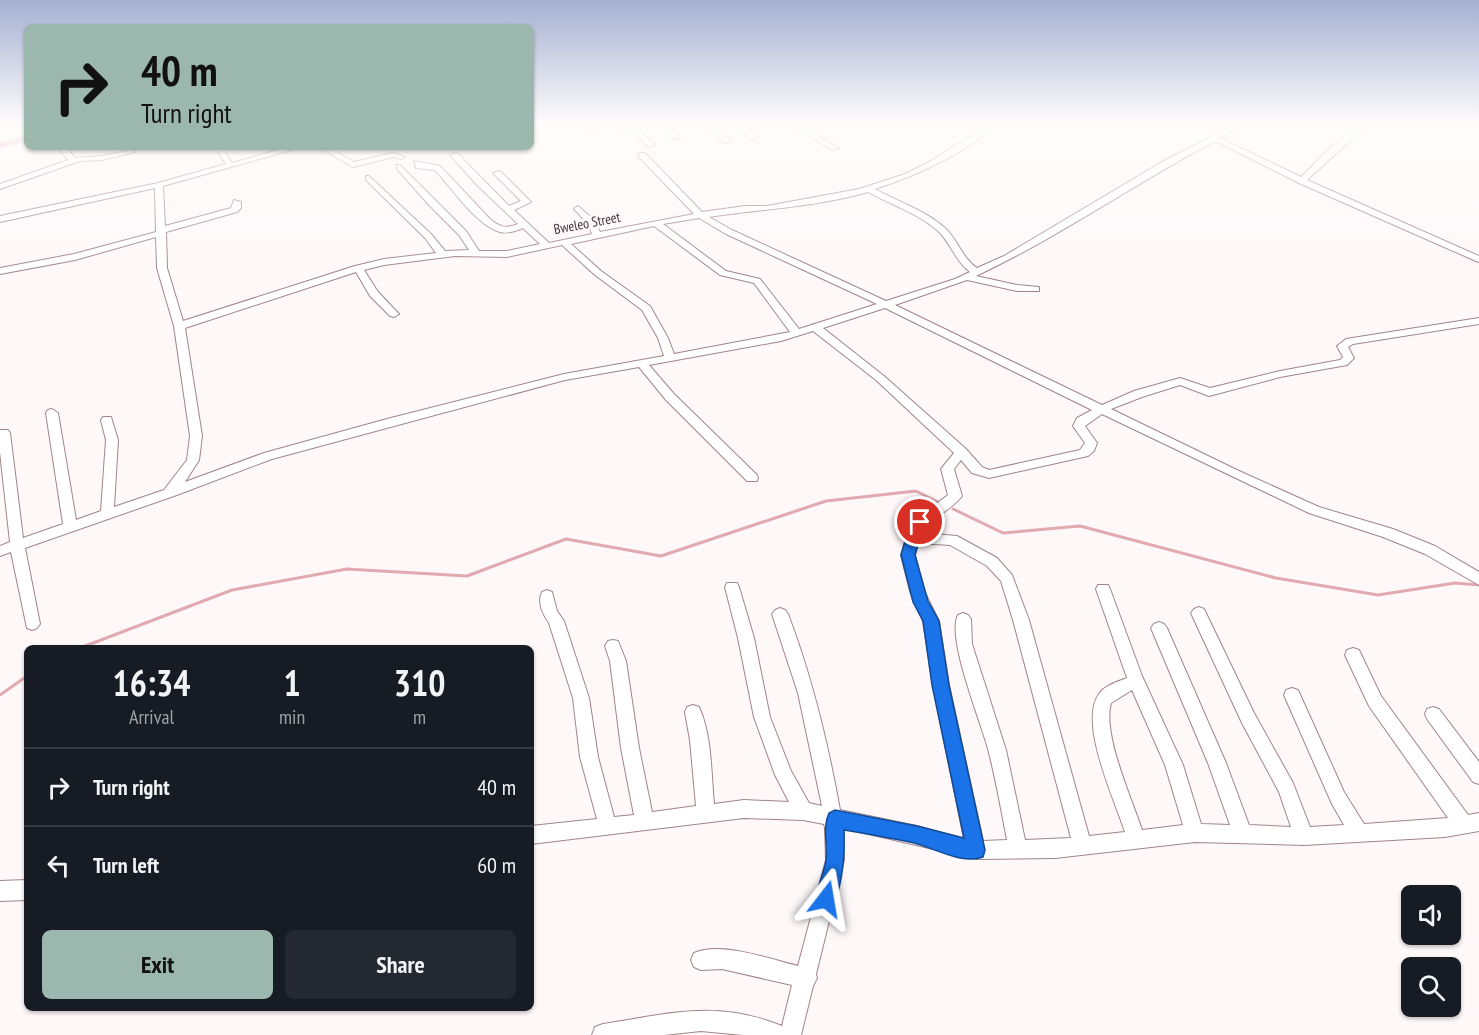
<!DOCTYPE html>
<style>
body{margin:0;font-family:"PT Sans Narrow",sans-serif;background:#242831;color:#f1f3f6;height:100vh;display:flex;flex-direction:column;font-size:22px;white-space:nowrap}
*{box-sizing:border-box;margin:0}
p{font-size:20px;color:#9ea1a6}
.icon{flex:none;width:33px;height:33px;fill:none;stroke:currentColor;stroke-width:2;stroke-linecap:round;stroke-linejoin:round}
.map{position:relative;flex:1;overflow:hidden}
.drawer{position:absolute;left:24px;top:645px;width:510px;height:366px;display:flex;flex-direction:column;background:#171b24;border-radius:9px;box-shadow:0 2px 4px #0004}
.drawer>*{flex:none}
.banner{position:absolute;left:24px;top:24px;width:510px;height:126px;border-radius:9px;box-shadow:0 2px 4px #0004;background:#9cb7ae;color:#111;overflow:hidden}
.buttons{position:absolute;left:1401px;top:885px;display:grid;gap:12px}
.buttons a{display:grid;place-items:center;width:60px;height:60px;border-radius:9px;background:#171b24;box-shadow:0 2px 4px #0004;font-size:30px}
.pin{position:absolute;display:grid;place-items:center;width:51px;height:51px;color:#fff;margin:-26px;border:3px solid #fff;border-radius:50%;box-shadow:0 2px 6px #0007}
.me{position:absolute;width:66px;margin:-33px;rotate:14deg;stroke-linejoin:round;filter:drop-shadow(0 0 4px #0008)}
.turn{display:flex;align-items:center;gap:21px;height:126px;padding:0 18px;font-size:27px}
.turn .icon{width:78px;height:78px;stroke-width:2.5}
.turn b{display:block;font-size:42px;line-height:51px}
.eta{display:flex;justify-content:space-evenly;align-items:center;height:102px;text-align:center}
.eta b{font-size:36px;font-weight:800;line-height:42px}
.primary-button{display:flex;gap:12px;margin-top:auto;padding:12px 18px}
.primary-button a{flex:1;height:69px;border-radius:9px;background:#9cb7ae;color:#111;font-size:24px;font-weight:800;line-height:69px;text-align:center}
.primary-button a+a{background:#242831;color:#f1f3f6}
ul{padding:0;list-style:none}
li{display:flex;align-items:center;gap:18px;height:78px;padding:0 18px;border-top:2px solid #363941}
li div{flex:1}
li b{display:block;font-size:22px}
li em{font-style:normal}
.map>svg:first-child{display:block}
.lines{fill:none;stroke-linecap:round;stroke-linejoin:round}
.stream{stroke:#e1aab1;stroke-width:3}
.river{fill:#e1aab1;fill-rule:evenodd}
.minor-casing{stroke:#a08588;stroke-width:2}
.minor{fill:#fff;fill-rule:evenodd}
.route{fill:#1a73e8;stroke:#114b97;stroke-width:1.5}
.labels{text-anchor:middle;stroke-width:6;stroke-linejoin:round;paint-order:stroke}
.far-street-label{font-size:14px;fill:#423738;stroke:#fef8f9}
</style>
<div class="map">
<svg width="1479" height="1035" viewBox="0 0 1479 1035">
<rect width="100%" height="100%" fill="#fef8f9"/>
<g class="lines">
<g class="stream">
<polyline points="953,509 1003,533 1080,526 1276,578 1378,595 1455,583 1479,585"/>
<polyline points="80,648 232,590 347,569 467,576 566,539 661,556 826,501 916,491 938,502"/>
<polyline points="0,695 27,676"/>
</g>
<polygon class="river" points="27,135 27,141 0,148 0,142"/>
<defs>
<g id="minor">
<polygon points="587,125 595,125 594,132 588,132"/>
<polygon points="607,125 635,125 655,145 648,147 633,131"/>
<polygon points="660,125 668,125 681,137 674,139"/>
<polygon points="705,125 713,125 731,141 724,143"/>
<polygon points="737,125 745,125 758,138 751,140"/>
<polygon points="792,125 801,125 839,148 832,150"/>
<path d="M 988,125 L 996,125 C 962,155 918,175 875,189 C 898,202 925,210 945,228 C 958,240 962,258 977,268 L 1004,256 L 1162,162 L 1234,125 L 1243,125 L 1220,138 L 1301,177 C 1317,162 1349,125 1370,125 L 1350,141 L 1307,180 L 1479,256 L 1479,262 L 1476,261 L 1299,183 L 1215,141 C 1134,184 1059,237 976,276 L 1017,285 L 1039,287 L 1039,291 L 1017,291 L 967,280 L 895,305 L 1102,405 L 1134,391 L 1180,378 L 1210,388 L 1280,371 L 1340,360 L 1343,357 L 1337,346 L 1346,339 L 1479,318 L 1479,324 L 1353,344 L 1348,347 L 1354,358 L 1347,365 L 1280,377 L 1209,396 L 1180,385 L 1142,397 L 1111,409 L 1239,471 L 1319,507 L 1393,529 L 1435,546 L 1479,572 L 1479,585 L 1425,554 L 1383,537 L 1309,513 L 1102,414 L 1085,426 L 1097,443 L 1094,451 L 1088,456 L 989,478 L 972,473 L 961,460 L 954,469 L 962,496 C 951,511 925,521 921,533 L 957,536 L 997,558 L 1012,575 L 1029,620 L 1089,836 L 1125,832 C 1115,801 1078,722 1099,694 C 1105,685 1117,682 1127,678 L 1096,589 L 1098,585 L 1108,585 L 1110,589 L 1142,676 L 1183,765 L 1201,824 L 1230,825 L 1208,763 L 1151,628 L 1154,624 L 1159,622 L 1164,624 L 1167,628 L 1226,763 L 1249,825 L 1291,827 L 1279,792 L 1242,723 L 1191,613 L 1194,609 L 1199,607 L 1204,609 L 1254,713 L 1293,783 L 1310,827 L 1344,825 L 1332,804 L 1284,695 L 1286,690 L 1292,688 L 1298,690 L 1344,792 L 1364,824 L 1448,818 L 1369,706 L 1345,655 L 1347,650 L 1353,648 L 1359,650 L 1381,696 L 1468,815 L 1479,813 L 1479,831 L 1445,837 L 1304,845 L 1195,842 L 1055,858 L 976,859 L 843,828 L 844,860 L 816,974 L 817,978 L 813,986 L 801,1035 L 743,1035 L 701,1031 L 664,1035 L 592,1035 L 595,1027 L 603,1024 C 669,1014 716,999 782,1026 L 792,985 L 722,969 L 701,970 L 694,967 L 691,960 L 694,953 C 721,941 769,959 798,966 L 826,860 L 825,828 L 824,824 L 803,820 L 744,818 L 531,844 L 531,826 L 597,819 L 580,757 L 573,698 L 549,623 C 543,615 537,602 542,592 L 547,590 L 552,592 L 557,611 L 564,621 L 589,698 L 598,757 L 614,817 L 634,815 L 621,748 L 610,661 L 605,646 L 608,641 L 613,640 L 618,641 L 626,661 L 639,748 L 652,812 L 696,806 L 690,740 L 685,712 L 687,707 L 693,705 L 699,707 C 712,735 711,773 714,804 L 744,800 L 789,802 L 775,775 L 754,717 L 738,638 L 725,587 L 727,583 L 737,583 L 739,587 L 754,638 L 770,717 L 791,771 L 809,803 L 822,806 L 798,693 L 772,614 L 775,610 L 780,608 L 785,610 L 788,614 C 812,677 828,743 840,810 L 917,826 L 964,839 L 933,685 L 923,621 L 910,591 L 901,555 L 910,524 L 948,495 L 941,469 L 954,453 L 876,380 L 813,331 L 781,341 L 649,365 L 674,394 L 757,475 L 758,478 L 757,481 L 747,481 L 666,400 L 639,367 L 565,380 L 272,459 L 174,496 L 25,548 L 40,624 L 37,628 L 32,630 L 27,628 L 11,552 L 0,556 L 0,546 L 10,542 L 0,452 L 0,430 L 8,430 L 10,433 L 23,538 L 63,524 L 46,413 L 48,410 L 52,409 L 58,413 L 76,520 L 101,511 L 106,440 L 101,420 L 103,417 L 111,417 L 118,440 L 114,507 L 164,490 L 187,460 L 190,436 L 174,326 L 157,268 L 156,237 L 75,260 L 0,274 L 0,268 L 74,254 L 156,232 L 155,188 L 0,222 L 0,216 L 158,183 L 226,164 L 214,147 L 222,147 L 232,163 L 289,147 L 302,147 L 163,186 L 165,226 L 231,208 L 234,200 L 241,202 L 241,208 L 237,212 L 166,232 L 167,268 L 183,321 L 355,266 L 384,259 L 436,253 L 425,238 L 366,180 L 366,176 L 369,176 L 431,234 L 445,251 L 469,250 L 459,235 L 429,205 L 397,169 L 397,165 L 400,165 L 466,231 L 479,251 L 507,251 L 540,244 L 523,228 C 516,231 508,234 500,232 C 477,226 451,187 435,170 L 416,168 L 414,161 L 440,166 L 490,219 C 500,227 505,229 518,224 L 477,185 L 450,155 L 457,153 L 509,206 L 521,201 L 493,173 L 500,171 L 531,202 L 514,210 L 549,243 L 592,234 L 588,224 L 574,209 L 578,206 L 595,221 L 600,232 L 694,214 L 639,157 L 639,153 L 645,153 L 702,212 L 745,206 L 767,206 L 859,189 L 905,174 L 931,161 ZM 868,192 C 891,205 918,213 938,231 C 951,243 955,261 970,272 L 955,279 L 886,301 L 732,230 L 709,217 C 762,209 816,207 868,192 ZM 699,218 L 726,234 L 877,304 L 799,329 L 760,279 L 726,271 L 663,224 ZM 654,226 L 720,275 L 754,283 L 790,332 L 674,354 L 668,338 L 650,306 L 601,271 L 571,244 ZM 562,245 L 595,275 L 642,310 L 658,338 L 664,356 L 564,374 L 387,419 L 264,453 L 185,482 L 199,460 L 202,436 L 185,328 L 356,272 L 370,296 L 390,316 L 394,317 L 399,314 L 378,292 L 364,270 L 384,265 L 455,256 L 507,257 ZM 885,308 L 1092,410 L 1077,418 L 1073,426 L 1085,443 L 1080,450 L 989,470 L 982,467 L 966,449 L 884,376 L 823,328 ZM 918,543 L 950,545 L 987,566 L 1001,581 L 1013,620 L 1071,838 L 1025,840 L 1006,750 L 972,644 L 971,619 L 968,615 L 963,613 L 958,615 C 946,637 981,722 988,749 C 996,779 1001,810 1007,840 L 983,841 L 949,685 L 939,621 L 924,591 L 915,555 ZM 1132,690 L 1165,765 L 1183,825 L 1142,830 C 1132,799 1102,734 1111,703 Z"/>
<polygon points="57,147 66,147 75,158 102,156 131,150 135,152 102,160 80,161 0,189 0,184 68,160"/>
<polygon points="319,147 328,147 354,162 393,153 405,157 401,159 393,157 353,167"/>
<polygon points="1433,707 1439,709 1479,762 1479,784 1473,782 1427,719 1425,714 1427,709"/>
<polygon points="27,880 27,900 0,901 0,881"/>
</g>
</defs>
<use href="#minor" class="minor-casing"/>
<use href="#minor" class="minor"/>
</g>
<linearGradient id="sky" x2="0" y2="1"><stop stop-color="#a5b0d2"/><stop offset="0.46" stop-color="#fffcfc"/><stop offset="1" stop-color="#fffcfc" stop-opacity="0"/></linearGradient>
<rect width="1479" height="270" fill="url(#sky)"/>
<path class="route" d="M 920,517 L 927,522 L 922,530 L 915,555 L 928,601 L 939,621 L 949,685 L 985,850 L 983,857 C 963,865 934,848 914,843 C 891,838 868,834 844,830 C 845,856 843,882 833,906 L 826,909 L 819,906 C 813,892 824,875 826,860 C 828,845 822,827 829,813 L 835,810 L 917,826 L 964,838 L 932,685 L 923,621 L 913,602 L 901,555 L 909,528 L 916,519 Z"/>
<g class="labels">
<g class="far-street-label">
<text transform="translate(587 223) rotate(-11)" y="5">Bweleo Street</text>
</g>
</g>
</svg>
<div class="buttons">
<a><svg class="icon" aria-label="sound" viewBox="0 0 24 24"><path d="M4 9h4l5-4v14l-5-4H4zM17 9q2 3 0 6"/></svg></a>
<a><svg class="icon" aria-label="search" viewBox="0 0 24 24"><circle cx="10" cy="10" r="6"/><path d="M15 15l6 6"/></svg></a>
</div>
<div class="pin" style="left:920px;top:522px;background:#d93025"><svg class="icon" aria-label="arrive" viewBox="0 0 24 24"><path d="M6 21V4h12l-3 4 3 4H6"/></svg></div>
<svg class="me" style="left:826px;top:899px" viewBox="-20 -20 40 40"><path d="M0-17L14 15 0 8-14 15z" fill="#1a73e8" stroke="#fff" stroke-width="4"/></svg>
<div class="banner">
<div class="turn"><svg class="icon" aria-label="right" viewBox="0 0 24 24"><path d="M7 20v-9h11M14 6l5 5-5 5"/></svg><div><b>40 m</b>Turn right</div></div>
</div>
<section class="drawer">
<div class="eta">
<div><b>16:34</b><p>Arrival</p></div>
<div><b>1</b><p>min</p></div>
<div><b>310</b><p>m</p></div>
</div>
<ul>
<li><svg class="icon" aria-label="right" viewBox="0 0 24 24"><path d="M7 20v-9h11M14 6l5 5-5 5"/></svg><div><b>Turn right</b></div><em>40 m</em></li>
<li><svg class="icon" aria-label="left" viewBox="0 0 24 24"><path d="M17 20v-9H6M10 6l-5 5 5 5"/></svg><div><b>Turn left</b></div><em>60 m</em></li>
</ul>
<div class="primary-button"><a>Exit</a><a>Share</a></div>
</section>
</div>
